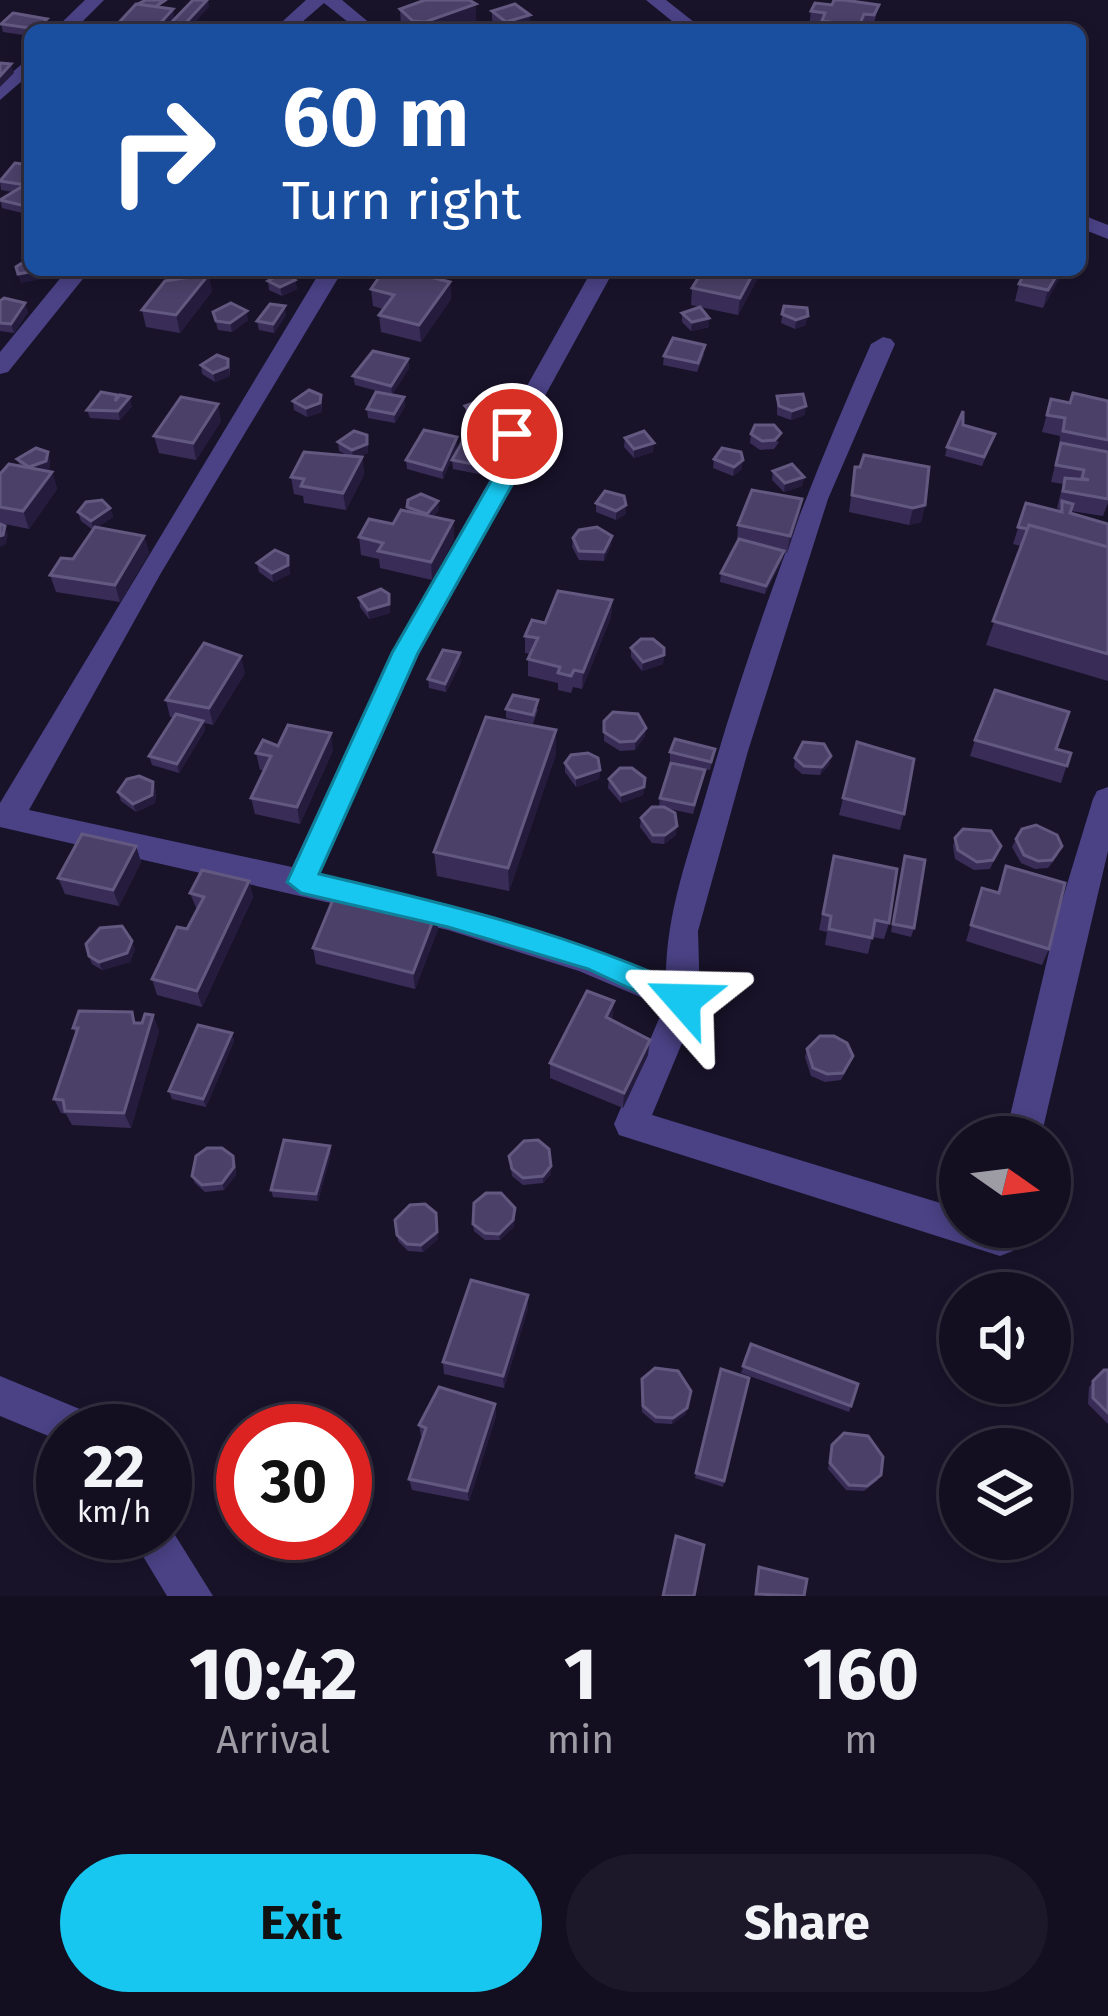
<!DOCTYPE html>
<style>
body{margin:0;font-family:"Fira Sans",sans-serif;background:#1c1729;color:#f1f3f6;height:100vh;display:flex;flex-direction:column;font-size:45px;white-space:nowrap}
*{box-sizing:border-box;margin:0}
p{font-size:39px;color:#9d9ca5}
.icon{flex:none;width:66px;height:66px;fill:none;stroke:currentColor;stroke-width:2;stroke-linecap:round;stroke-linejoin:round}
.map{position:relative;height:1596px;overflow:hidden}
.panel{display:flex;flex-direction:column;background:#130e20;flex:1}
.panel>*{flex:none}
.banner{position:absolute;left:24px;top:24px;width:1062px;height:252px;border-radius:18px;box-shadow:0 6px 18px #0003,0 0 0 3px #322e3e;background:#1a4fa0;color:#fff;overflow:hidden}
.needle{width:78px;rotate:104deg}
.buttons{position:absolute;left:939px;top:1116px;display:grid;gap:24px}
.buttons a{display:grid;place-items:center;width:132px;height:132px;border-radius:50%;background:#130e20;box-shadow:0 6px 18px #0003,0 0 0 3px #322e3e;font-size:60px}
.speed{position:absolute;left:36px;top:1404px;display:flex;gap:24px;font-size:60px;font-weight:700;text-align:center}
.speed>*{display:grid;place-content:center;width:156px;height:156px;border-radius:50%;background:#130e20;box-shadow:0 6px 18px #0003,0 0 0 3px #322e3e;line-height:1}
.speed small{font-size:30px;font-weight:400}
.speed .limit{border:18px solid #d22;background:#fff;color:#111}
.pin{position:absolute;display:grid;place-items:center;width:102px;height:102px;color:#fff;margin:-51px;border:6px solid #fff;border-radius:50%;box-shadow:0 3px 12px #0007}
.me{position:absolute;width:132px;margin:-66px;rotate:295deg;stroke-linejoin:round;filter:drop-shadow(0 0 9px #0008)}
.turn{display:flex;align-items:center;gap:42px;height:252px;padding:0 60px;font-size:54px}
.turn .icon{width:156px;height:156px;stroke-width:2.5}
.turn b{display:block;font-size:84px;line-height:102px}
.eta{display:flex;justify-content:space-evenly;align-items:center;height:204px;text-align:center}
.eta b{font-size:72px;font-weight:700;line-height:84px}
.primary-button{display:flex;gap:24px;margin-top:auto;padding:24px 60px}
.primary-button a{flex:1;height:138px;border-radius:72px;background:#18c7ef;color:#111;font-size:48px;font-weight:700;line-height:138px;text-align:center}
.primary-button a+a{background:#1c1729;color:#f1f3f6}
.map>svg:first-child{display:block}
.lines{fill:none;stroke-linecap:round;stroke-linejoin:round}
.minor{fill:#4a4285;fill-rule:evenodd}
.wall{fill:#392d57}
.shaded-wall{fill:#241b3d}
.building{fill:#4b4068;stroke:#635980;stroke-width:3}
.route{fill:#18c7ef;stroke:#10819b;stroke-width:3}
</style>
<div class="map">
<svg width="1108" height="1596" viewBox="0 0 1108 1596">
<rect width="100%" height="100%" fill="#19132a"/>
<g class="lines">
<g class="minor">
<polygon points="85,0 104,0 74,30 54,30"/>
<polygon points="306,0 342,0 378,30 358,30 324,3 293,30 273,30"/>
<polygon points="646,0 666,0 704,30 683,30"/>
<polygon points="30,57 30,74 0,100 0,83"/>
<polygon points="1080,214 1108,225 1108,239 1080,228"/>
<polygon points="67,270 90,270 8,372 0,374 0,352"/>
<path d="M 321,270 L 343,270 L 161,573 L 29,810 L 292,867 L 391,654 L 492,476 L 500,434 L 592,270 L 614,270 L 524,434 L 518,476 L 419,654 L 320,874 L 496,917 L 666,977 C 666,913 689,853 707,791 C 751,637 806,490 871,344 L 883,337 L 891,339 L 895,344 L 828,499 L 748,751 L 698,931 L 700,1000 L 652,1115 L 960,1209 L 960,1227 L 1021,1227 L 1013,1251 L 1000,1256 L 619,1135 L 614,1124 L 664,1007 L 579,971 L 448,930 L 0,827 L 0,803 Z"/>
<polygon points="1108,787 1108,851 1041,1137 1005,1137 1058,914 1093,799 1097,791"/>
<polygon points="0,1376 99,1417 105,1431 63,1431 63,1442 0,1416"/>
<polygon points="165,1519 213,1596 167,1596 129,1533 165,1533"/>
</g>
</g>
<g class="wall">
<polygon points="832,5 879,5 872,30 821,30 809,28 811,11"/>
<polygon points="400,9 476,21 450,30 406,30 401,25"/>
<polygon points="492,11 530,23 505,30 492,20"/>
<polygon points="47,19 49,27 46,30 30,30 30,36 3,32 1,24"/>
<polygon points="30,165 30,215 2,208 0,199 13,192 1,190 0,180"/>
<polygon points="762,270 738,315 700,307 709,327 691,331 682,322 682,313 700,307 691,305 692,288"/>
<polygon points="1026,270 1064,270 1043,308 1015,301 1019,284"/>
<polygon points="295,280 297,289 282,296 269,290 268,281"/>
<polygon points="442,280 450,282 451,299 421,342 381,332 379,315 383,309 373,306 371,289"/>
<polygon points="212,291 180,333 146,327 142,310"/>
<polygon points="0,301 28,312 14,333 0,331"/>
<polygon points="784,306 806,325 795,329 781,323"/>
<polygon points="213,312 248,320 232,332 218,330"/>
<polygon points="286,315 274,333 259,330 257,321"/>
<polygon points="704,354 697,372 663,365 664,356"/>
<polygon points="408,359 409,368 392,395 355,385 353,376"/>
<polygon points="201,365 230,368 230,376 215,382 202,374"/>
<polygon points="777,396 805,415 791,420 777,415"/>
<polygon points="404,397 405,406 395,423 368,418 367,409"/>
<polygon points="1051,399 1070,403 1108,401 1108,503 1103,516 1071,511 1070,513 1108,524 1108,681 986,645 1021,546 1013,544 1026,503 1059,511 1059,509 1057,508 1063,484 1051,482 1059,449 1060,436 1042,432"/>
<polygon points="293,401 322,404 322,412 307,417 294,410"/>
<polygon points="132,406 120,420 90,418 87,410"/>
<polygon points="465,406 493,411 494,420 474,425 466,415"/>
<polygon points="221,421 196,460 159,453 154,436"/>
<polygon points="963,425 995,434 982,466 945,456 947,447"/>
<polygon points="751,434 779,442 774,449 760,450 750,443"/>
<polygon points="367,435 368,453 359,456 362,457 364,474 346,510 304,503 303,496 294,494 291,477 347,455 339,451 338,442"/>
<polygon points="457,437 457,446 443,479 407,469 406,460"/>
<polygon points="625,438 653,452 634,458 624,447"/>
<polygon points="503,446 503,455 493,477 453,469 452,460"/>
<polygon points="48,452 50,461 49,470 46,471 52,472 57,489 29,529 0,523 0,474 20,466 17,459"/>
<polygon points="714,459 742,469 733,476 713,468"/>
<polygon points="855,467 925,505 921,522 909,525 849,512"/>
<polygon points="773,471 804,477 802,486 784,492 772,480"/>
<polygon points="802,499 799,517 787,553 783,553 782,560 765,594 720,582 721,573 737,542 738,525"/>
<polygon points="596,503 626,505 626,514 616,520 596,512"/>
<polygon points="407,507 439,510 433,517 453,521 454,539 432,580 380,568 379,559 361,555 359,537 393,524 407,512"/>
<polygon points="110,508 113,517 97,527 144,536 149,553 120,602 56,592 50,575 73,559 93,530 81,521 78,512"/>
<polygon points="573,538 611,545 604,561 579,560 572,547"/>
<polygon points="288,556 290,574 273,582 259,572 257,563"/>
<polygon points="389,594 390,613 369,619 360,607 359,598"/>
<polygon points="612,600 611,617 582,689 573,687 571,693 558,690 558,683 528,676 528,659 531,654 525,653 525,636 545,623"/>
<polygon points="631,648 664,648 663,664 642,671 631,657"/>
<polygon points="461,662 446,692 429,688 428,679"/>
<polygon points="245,673 213,725 204,723 205,730 179,773 152,765 149,756 174,717 170,717 166,700"/>
<polygon points="506,709 538,709 533,724 506,718"/>
<polygon points="604,721 645,736 635,750 620,751 604,741"/>
<polygon points="556,730 556,754 509,891 437,876 434,852"/>
<polygon points="975,740 1056,749 1071,753 1061,783 970,756"/>
<polygon points="857,742 904,814 900,830 839,815"/>
<polygon points="715,749 710,770 670,761 670,752"/>
<polygon points="333,750 300,824 255,814 251,798 264,770 260,770 256,753"/>
<polygon points="831,756 829,765 820,775 802,774 794,767 795,758"/>
<polygon points="565,763 600,770 599,779 576,787 565,772"/>
<polygon points="705,770 693,814 665,808 676,835 664,844 652,843 640,827 641,818 659,806 660,798"/>
<polygon points="645,778 643,795 621,803 608,788 609,779"/>
<polygon points="153,782 156,791 155,803 136,812 121,801 118,792"/>
<polygon points="955,838 1001,846 990,869 974,870 955,859 953,846"/>
<polygon points="1016,839 1058,855 1048,868 1035,869 1021,863 1012,847"/>
<polygon points="136,846 141,862 119,906 65,894 58,878"/>
<polygon points="834,856 889,923 884,939 872,937 868,954 825,945 827,932 819,930"/>
<polygon points="903,864 914,928 911,937 891,932"/>
<polygon points="1006,866 1049,949 1042,965 966,941 982,888 997,893"/>
<polygon points="249,881 253,897 202,1007 157,995 152,979 187,929 197,910 190,893"/>
<polygon points="436,913 438,929 415,989 316,964 313,948"/>
<polygon points="135,949 130,962 102,970 92,964 89,956"/>
<polygon points="132,1012 136,1023 142,1023 153,1015 159,1031 131,1128 72,1125 66,1114 61,1113 54,1099 76,1034 73,1028"/>
<polygon points="613,1016 611,1020 648,1055 623,1108 550,1078 550,1063"/>
<polygon points="232,1033 234,1041 206,1107 172,1099 169,1091"/>
<polygon points="807,1049 850,1063 841,1080 825,1082 811,1076 805,1057"/>
<polygon points="331,1153 318,1201 273,1197 271,1190"/>
<polygon points="509,1156 551,1174 543,1183 523,1185 512,1176"/>
<polygon points="235,1163 236,1175 224,1190 205,1192 195,1183 192,1176"/>
<polygon points="515,1208 514,1227 500,1240 485,1240 474,1231 473,1224"/>
<polygon points="395,1220 438,1239 423,1252 408,1251 398,1241"/>
<polygon points="528,1295 528,1308 504,1388 444,1374 443,1362"/>
<polygon points="751,1344 851,1406 849,1412 741,1373"/>
<polygon points="721,1369 749,1378 723,1487 695,1478"/>
<polygon points="1104,1370 1108,1370 1108,1424 1088,1404 1089,1387"/>
<polygon points="641,1385 686,1414 672,1424 655,1423 642,1412"/>
<polygon points="495,1404 496,1416 469,1501 412,1490 409,1479 423,1437 421,1436 419,1425"/>
<polygon points="832,1445 878,1480 864,1491 846,1490 828,1469"/>
</g>
<g class="shaded-wall">
<polygon points="208,0 209,7 188,30 181,30 181,28"/>
<polygon points="476,4 476,21 450,30 426,30 425,22"/>
<polygon points="173,9 176,25 168,26 169,30 154,30"/>
<polygon points="530,15 530,23 506,30 506,22"/>
<polygon points="47,19 49,27 46,30 37,30"/>
<polygon points="11,64 14,73 0,87 0,76"/>
<polygon points="42,270 43,279 21,283 18,274"/>
<polygon points="755,270 762,270 738,315 740,298"/>
<polygon points="1060,270 1064,270 1043,308 1048,290"/>
<polygon points="209,274 212,291 180,333 176,315"/>
<polygon points="295,280 297,289 282,296 280,287"/>
<polygon points="450,282 451,299 421,342 419,325"/>
<polygon points="25,303 28,312 14,333 11,324"/>
<polygon points="285,306 286,315 274,333 273,324"/>
<polygon points="247,311 248,320 232,332 230,323"/>
<polygon points="808,316 806,325 795,329 796,320"/>
<polygon points="709,318 709,327 691,331 692,322"/>
<polygon points="228,359 230,376 215,382 213,373"/>
<polygon points="408,359 409,368 392,395 391,386"/>
<polygon points="321,395 322,412 307,417 306,408"/>
<polygon points="130,397 132,406 120,420 118,411"/>
<polygon points="404,397 405,406 395,423 394,414"/>
<polygon points="218,404 221,421 196,460 193,443"/>
<polygon points="806,406 805,415 791,420 792,411"/>
<polygon points="493,411 494,420 474,425 474,416"/>
<polygon points="457,437 457,446 443,479 442,470"/>
<polygon points="654,443 653,452 634,458 634,449"/>
<polygon points="367,444 368,453 353,459 352,450"/>
<polygon points="503,446 503,455 493,477 493,468"/>
<polygon points="48,452 50,461 49,470 32,476 29,467"/>
<polygon points="362,457 364,474 346,510 343,493"/>
<polygon points="743,460 742,469 733,476 734,467"/>
<polygon points="52,472 57,489 29,529 23,511"/>
<polygon points="804,477 802,486 784,492 785,483"/>
<polygon points="802,499 799,517 787,553 790,536"/>
<polygon points="438,501 439,510 427,523 427,514"/>
<polygon points="626,505 626,514 616,520 616,511"/>
<polygon points="925,505 921,522 909,525 913,508"/>
<polygon points="110,508 113,517 94,530 91,521"/>
<polygon points="453,521 454,539 432,580 431,562"/>
<polygon points="5,526 8,535 6,544 0,547 0,536"/>
<polygon points="144,536 149,553 120,602 115,585"/>
<polygon points="612,536 611,545 604,561 604,552"/>
<polygon points="784,551 782,560 765,594 766,586"/>
<polygon points="288,556 290,574 273,582 272,573"/>
<polygon points="389,594 390,613 369,619 368,610"/>
<polygon points="612,600 611,617 582,689 583,672"/>
<polygon points="460,653 461,662 446,692 445,684"/>
<polygon points="664,655 663,664 642,671 643,662"/>
<polygon points="241,656 245,673 213,725 209,708"/>
<polygon points="203,721 205,730 179,773 177,764"/>
<polygon points="646,728 645,736 635,750 635,741"/>
<polygon points="556,730 556,754 509,891 508,868"/>
<polygon points="331,733 333,750 300,824 297,807"/>
<polygon points="831,756 829,765 820,775 822,767"/>
<polygon points="600,770 599,779 576,787 576,778"/>
<polygon points="153,782 156,791 155,803 136,812 133,804"/>
<polygon points="644,787 643,795 621,803 621,795"/>
<polygon points="677,826 676,835 664,844 665,835"/>
<polygon points="136,846 141,862 119,906 113,890"/>
<polygon points="249,881 253,897 202,1007 197,991"/>
<polygon points="436,913 438,929 415,989 413,973"/>
<polygon points="132,941 135,949 130,962 102,970 99,962"/>
<polygon points="614,1001 613,1016 605,1033 606,1017"/>
<polygon points="153,1015 159,1031 131,1128 124,1113"/>
<polygon points="232,1033 234,1041 206,1107 203,1099"/>
<polygon points="650,1040 648,1055 623,1108 624,1093"/>
<polygon points="330,1146 331,1153 318,1201 316,1194"/>
<polygon points="233,1156 236,1175 224,1190 222,1183"/>
<polygon points="551,1166 551,1174 543,1183 543,1176"/>
<polygon points="515,1208 514,1227 500,1240 499,1234"/>
<polygon points="436,1213 438,1239 423,1252 421,1245"/>
<polygon points="528,1295 528,1308 504,1388 503,1376"/>
<polygon points="495,1404 496,1416 469,1501 467,1491"/>
<polygon points="687,1408 686,1414 672,1424 673,1418"/>
</g>
<g class="building">
<polygon points="146,0 159,0 164,1 155,7 138,4"/>
<polygon points="193,0 207,0 181,28 168,26"/>
<polygon points="425,0 469,0 476,4 425,22 413,21 400,9"/>
<polygon points="834,0 844,0 879,5 874,15 864,14 859,26 822,21 825,13 811,11 815,3 832,5"/>
<polygon points="136,4 173,9 154,30 112,30"/>
<polygon points="515,4 530,15 506,22 492,11"/>
<polygon points="13,13 47,19 36,29 1,24"/>
<polygon points="954,26 979,30 952,30"/>
<polygon points="0,63 11,64 0,76"/>
<polygon points="15,163 30,165 30,180 25,185 0,181"/>
<polygon points="28,183 30,184 30,207 0,200"/>
<polygon points="25,261 30,262 30,270 41,270 18,274 16,267"/>
<polygon points="384,270 440,270 434,278 450,282 419,325 379,315 394,295 371,289"/>
<polygon points="703,270 755,270 740,298 692,288"/>
<polygon points="1026,270 1060,270 1048,290 1019,284"/>
<polygon points="283,272 295,280 280,287 268,281"/>
<polygon points="209,274 176,315 142,310 165,281"/>
<polygon points="4,298 25,303 11,324 0,323 0,301"/>
<polygon points="231,303 247,311 230,323 216,321 213,312"/>
<polygon points="270,304 285,306 273,324 257,321"/>
<polygon points="784,306 807,308 808,316 796,320 782,314"/>
<polygon points="700,307 709,318 692,322 682,313"/>
<polygon points="673,338 705,345 698,363 664,356"/>
<polygon points="373,351 408,359 391,386 353,376"/>
<polygon points="217,355 228,359 228,367 213,373 201,365"/>
<polygon points="309,390 321,395 320,403 306,408 293,401"/>
<polygon points="101,392 117,395 115,401 120,395 130,397 118,411 87,410"/>
<polygon points="376,392 404,397 394,414 367,409"/>
<polygon points="1073,393 1108,401 1108,440 1063,431 1065,418 1047,415 1051,399 1070,403"/>
<polygon points="803,394 806,406 792,411 779,406 777,396"/>
<polygon points="181,397 218,404 193,443 154,436"/>
<polygon points="485,399 493,411 474,416 465,406"/>
<polygon points="963,411 963,425 995,434 984,457 947,447"/>
<polygon points="755,425 774,425 781,433 775,440 762,441 751,434"/>
<polygon points="424,430 457,437 442,470 406,460"/>
<polygon points="354,431 367,435 367,444 352,450 338,442"/>
<polygon points="644,431 654,443 634,449 625,438"/>
<polygon points="464,439 503,446 493,468 452,460"/>
<polygon points="1061,443 1108,452 1108,499 1063,491 1065,478 1089,480 1082,478 1084,470 1056,465"/>
<polygon points="36,448 48,452 46,461 29,467 17,459"/>
<polygon points="722,448 741,452 743,460 734,467 714,459"/>
<polygon points="304,452 362,457 343,493 301,486 304,479 291,477"/>
<polygon points="864,455 929,467 925,505 913,508 852,495 855,467 860,467"/>
<polygon points="9,464 52,472 23,511 0,507 0,474"/>
<polygon points="792,464 804,477 785,483 773,471"/>
<polygon points="752,490 802,499 790,536 738,525"/>
<polygon points="605,491 624,496 626,505 616,511 596,503"/>
<polygon points="421,494 438,501 427,514 407,507 408,500"/>
<polygon points="102,500 110,508 91,521 78,512 86,502"/>
<polygon points="1062,501 1073,504 1070,513 1108,524 1108,547 1029,525 1028,529 1018,527 1026,503 1062,512"/>
<polygon points="401,510 453,521 431,562 378,551 383,543 359,537 369,519 393,524"/>
<polygon points="0,524 5,526 3,535 0,536"/>
<polygon points="1029,525 1108,547 1108,654 993,621"/>
<polygon points="95,527 144,536 115,585 50,575 61,558 73,559"/>
<polygon points="597,527 612,536 604,552 579,551 573,538 579,530"/>
<polygon points="739,539 784,551 766,586 721,573"/>
<polygon points="275,550 288,556 288,565 272,573 257,563"/>
<polygon points="381,589 389,594 389,604 368,610 359,598"/>
<polygon points="558,591 612,600 583,672 574,670 571,676 558,673 560,667 528,659 538,638 525,636 532,620 545,623"/>
<polygon points="641,639 653,639 664,648 664,655 643,662 631,648"/>
<polygon points="204,643 241,656 209,708 166,700"/>
<polygon points="443,650 460,653 445,684 428,679"/>
<polygon points="995,690 1069,712 1056,749 1071,753 1067,766 975,740"/>
<polygon points="513,695 538,700 533,715 506,709"/>
<polygon points="613,712 638,714 646,728 635,741 620,742 604,732 604,721"/>
<polygon points="176,714 203,721 177,764 149,756"/>
<polygon points="486,717 556,730 508,868 434,852"/>
<polygon points="288,725 331,733 297,807 251,798 271,756 256,753 263,740 278,746"/>
<polygon points="675,739 715,749 711,762 670,752"/>
<polygon points="803,742 824,744 831,756 822,767 804,766 795,758"/>
<polygon points="857,742 914,759 904,814 843,798"/>
<polygon points="588,753 598,758 600,770 576,778 565,763 571,755"/>
<polygon points="671,763 705,770 694,805 660,798"/>
<polygon points="620,768 632,768 645,778 644,787 621,795 609,779"/>
<polygon points="139,776 153,782 152,795 133,804 118,792 127,779"/>
<polygon points="652,807 664,807 675,813 677,826 665,835 653,835 641,818"/>
<polygon points="1036,825 1057,835 1062,846 1052,860 1038,861 1024,855 1016,839 1022,829"/>
<polygon points="963,829 991,831 1001,846 993,860 977,862 958,850 955,838"/>
<polygon points="82,834 136,846 113,890 58,878"/>
<polygon points="834,856 897,869 889,923 875,920 872,938 829,929 831,916 823,914"/>
<polygon points="905,856 925,860 914,928 893,924"/>
<polygon points="1006,866 1065,883 1049,949 971,925 982,888 999,893"/>
<polygon points="202,870 249,881 197,991 152,979 177,927 187,929 204,897 190,893"/>
<polygon points="337,890 436,913 413,973 313,948"/>
<polygon points="122,926 132,941 127,953 99,962 89,956 86,944 100,928"/>
<polygon points="587,991 614,1001 606,1017 650,1040 624,1093 550,1063"/>
<polygon points="79,1011 132,1012 134,1023 142,1023 145,1014 153,1015 124,1113 65,1111 63,1100 54,1099 78,1028 73,1028"/>
<polygon points="198,1025 232,1033 203,1099 169,1091"/>
<polygon points="820,1036 834,1036 847,1043 853,1056 843,1073 827,1074 813,1068 807,1049"/>
<polygon points="284,1140 330,1146 316,1194 271,1190"/>
<polygon points="538,1140 549,1149 551,1166 543,1176 523,1178 512,1169 509,1156 524,1141"/>
<polygon points="207,1148 222,1148 233,1156 234,1167 222,1183 202,1185 192,1176 196,1156"/>
<polygon points="486,1193 501,1193 515,1208 513,1220 499,1234 485,1233 473,1224 474,1203"/>
<polygon points="425,1204 436,1213 437,1232 421,1245 407,1244 397,1235 395,1220 410,1205"/>
<polygon points="471,1280 528,1295 503,1376 443,1362"/>
<polygon points="751,1344 858,1384 851,1406 743,1366"/>
<polygon points="655,1368 678,1371 691,1391 687,1408 673,1418 656,1417 643,1406 642,1379"/>
<polygon points="721,1369 749,1378 724,1481 696,1473"/>
<polygon points="1104,1370 1108,1370 1108,1413 1093,1398 1093,1381"/>
<polygon points="439,1387 495,1404 467,1491 409,1479 426,1428 419,1425"/>
<polygon points="844,1433 868,1436 883,1457 881,1475 867,1486 849,1485 830,1463 832,1445"/>
<polygon points="676,1536 704,1545 694,1596 663,1596"/>
<polygon points="759,1567 807,1579 804,1596 756,1594"/>
</g>
<path class="route" d="M 512,427 L 523,434 L 517,476 L 418,653 L 319,874 C 448,904 573,934 694,991 L 698,1000 L 683,1013 L 588,969 L 448,927 L 301,893 L 287,882 L 392,653 L 494,476 L 501,434 Z"/>
</svg>
<div class="buttons">
<a><svg class="needle" viewBox="-14 -14 28 28"><path d="M0-13l5 13h-10z" fill="#e53935"/><path d="M0 13l5-13h-10z" fill="#9d9ca5"/></svg></a>
<a><svg class="icon" aria-label="sound" viewBox="0 0 24 24"><path d="M4 9h4l5-4v14l-5-4H4zM17 9q2 3 0 6"/></svg></a>
<a><svg class="icon" aria-label="layers" viewBox="0 0 24 24"><path d="M12 4l9 5-9 5-9-5zM3 14l9 5 9-5"/></svg></a>
</div>
<div class="speed"><div>22<small>km/h</small></div><div class="limit">30</div></div>
<div class="pin" style="left:512px;top:434px;background:#d93025"><svg class="icon" aria-label="arrive" viewBox="0 0 24 24"><path d="M6 21V4h12l-3 4 3 4H6"/></svg></div>
<svg class="me" style="left:683px;top:1000px" viewBox="-20 -20 40 40"><path d="M0-17L14 15 0 8-14 15z" fill="#18c7ef" stroke="#fff" stroke-width="4"/></svg>
<div class="banner">
<div class="turn"><svg class="icon" aria-label="right" viewBox="0 0 24 24"><path d="M7 20v-9h11M14 6l5 5-5 5"/></svg><div><b>60 m</b>Turn right</div></div>
</div>
</div>
<section class="panel">
<div class="eta">
<div><b>10:42</b><p>Arrival</p></div>
<div><b>1</b><p>min</p></div>
<div><b>160</b><p>m</p></div>
</div>
<div class="primary-button"><a>Exit</a><a>Share</a></div>
</section>
